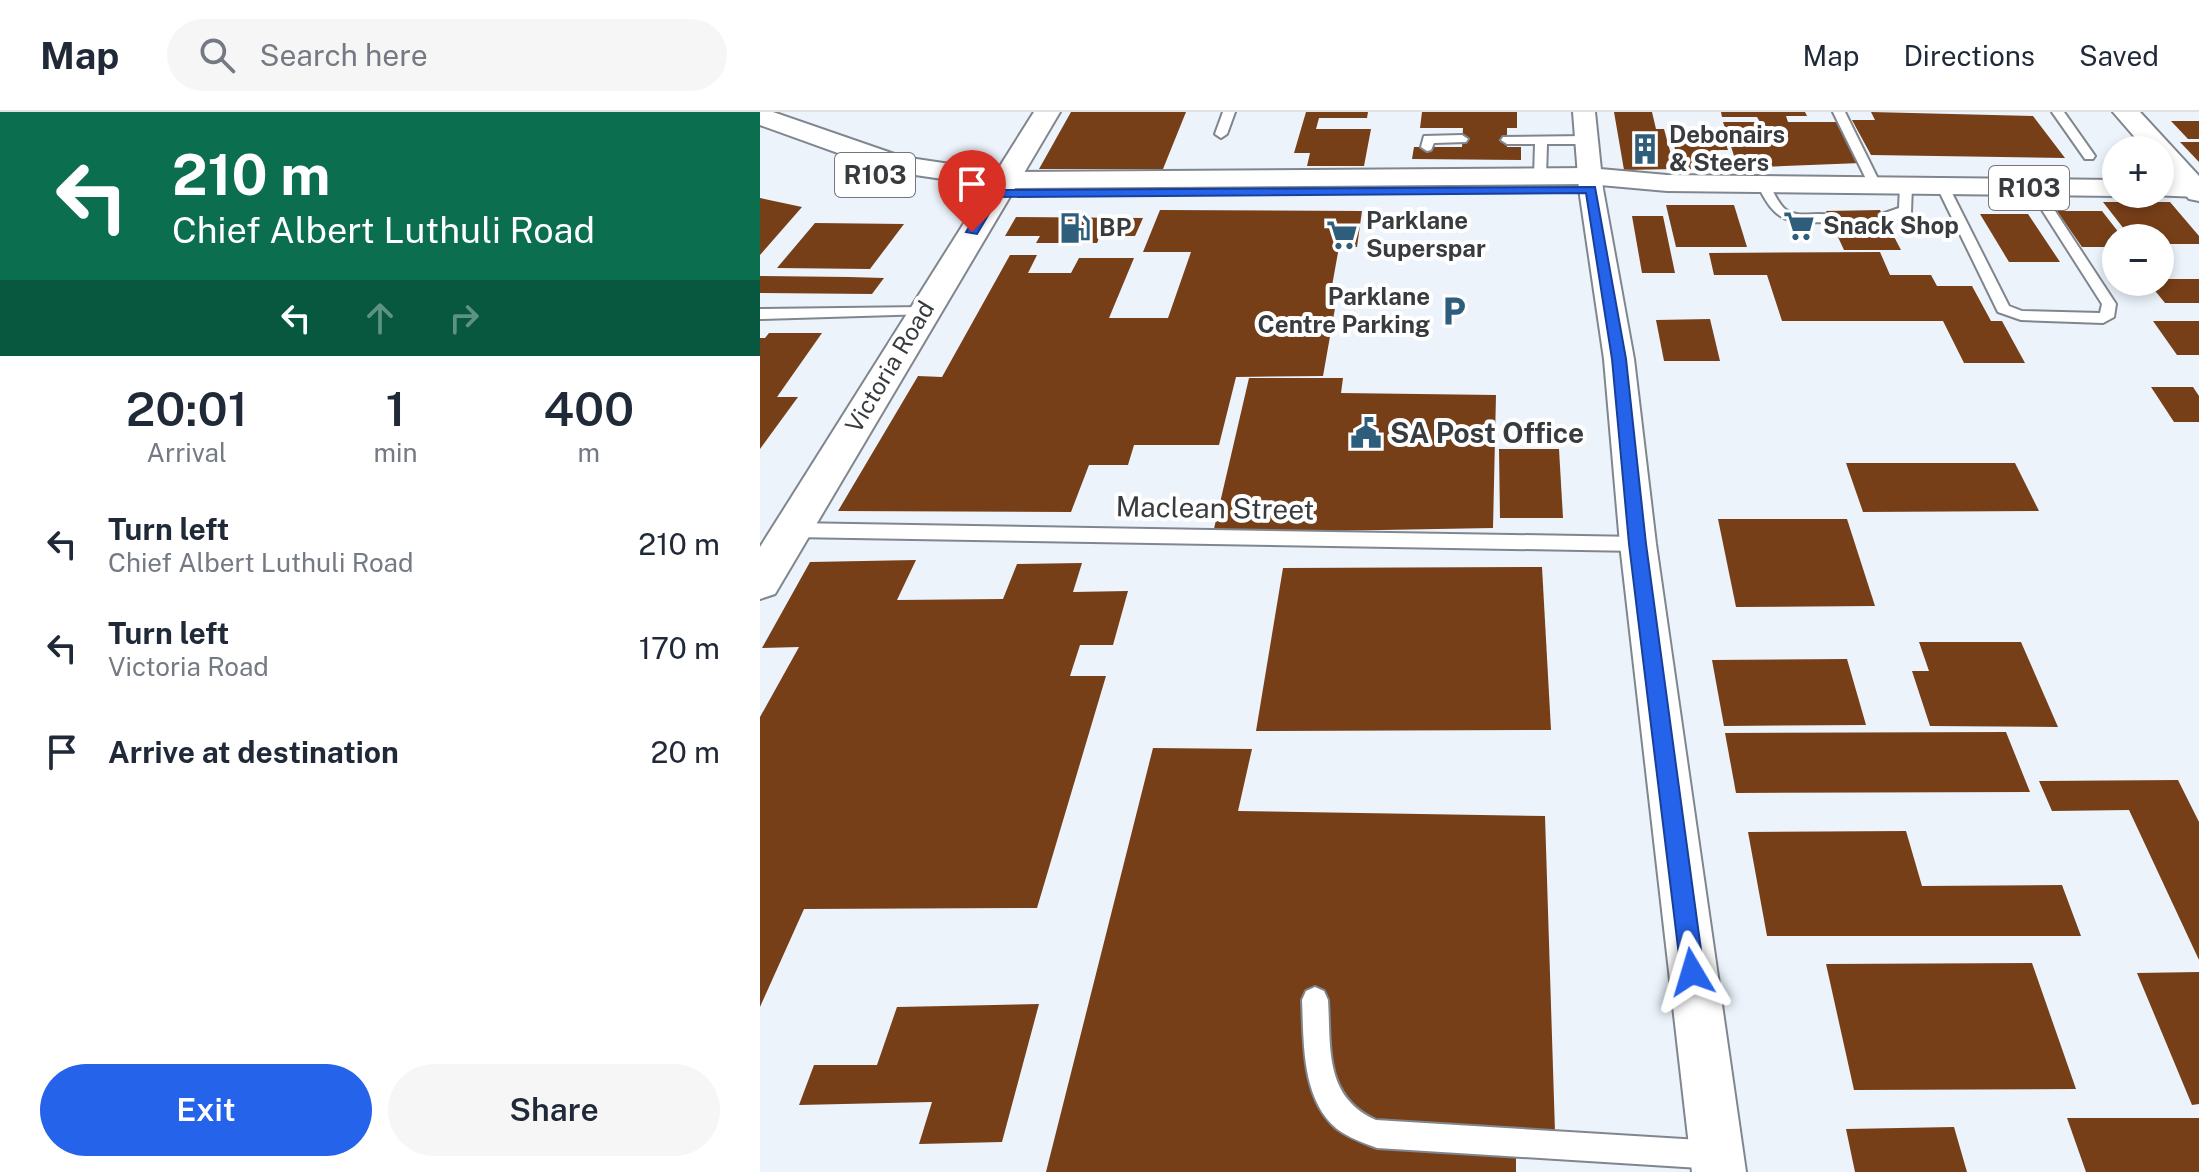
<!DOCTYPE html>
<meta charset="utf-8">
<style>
body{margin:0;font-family:"Public Sans",sans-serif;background:#f6f6f7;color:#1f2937;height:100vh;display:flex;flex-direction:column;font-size:30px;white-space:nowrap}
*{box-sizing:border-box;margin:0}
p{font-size:26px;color:#747a83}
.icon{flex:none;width:44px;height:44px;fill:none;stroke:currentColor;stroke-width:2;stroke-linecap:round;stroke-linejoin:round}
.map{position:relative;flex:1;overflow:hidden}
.sheet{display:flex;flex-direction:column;background:#fff;width:760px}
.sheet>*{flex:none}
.guide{background:#0b6e4f;color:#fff;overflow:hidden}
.tools{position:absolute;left:1342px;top:24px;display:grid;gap:16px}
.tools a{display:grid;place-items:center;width:72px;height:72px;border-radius:50%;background:#fff;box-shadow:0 4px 12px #0003;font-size:40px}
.pin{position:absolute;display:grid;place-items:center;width:68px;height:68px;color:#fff;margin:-82px -34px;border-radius:50% 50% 50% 0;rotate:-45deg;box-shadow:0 0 8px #0007}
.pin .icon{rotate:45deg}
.me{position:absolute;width:88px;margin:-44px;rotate:353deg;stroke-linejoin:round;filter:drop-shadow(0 0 6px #0008)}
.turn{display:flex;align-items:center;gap:28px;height:168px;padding:0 40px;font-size:36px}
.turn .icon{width:104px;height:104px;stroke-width:2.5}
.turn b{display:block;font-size:56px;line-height:68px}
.lanes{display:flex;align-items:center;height:76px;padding:0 40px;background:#0003;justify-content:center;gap:40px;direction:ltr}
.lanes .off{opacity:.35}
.eta{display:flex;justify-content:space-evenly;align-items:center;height:136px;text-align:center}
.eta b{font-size:48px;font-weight:600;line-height:56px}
.action{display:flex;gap:16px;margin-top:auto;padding:16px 40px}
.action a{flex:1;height:92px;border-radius:48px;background:#2563eb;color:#fff;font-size:32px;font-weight:600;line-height:92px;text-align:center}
.action a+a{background:#f6f6f7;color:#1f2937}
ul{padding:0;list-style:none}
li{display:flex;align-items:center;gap:24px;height:104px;padding:0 40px}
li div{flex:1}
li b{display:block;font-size:30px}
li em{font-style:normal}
header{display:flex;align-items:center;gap:48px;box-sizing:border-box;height:112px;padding:0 40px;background:#fff;border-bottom:2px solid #e0e1e3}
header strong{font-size:38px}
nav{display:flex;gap:44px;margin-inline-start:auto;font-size:28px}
.search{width:560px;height:72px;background:#f6f6f7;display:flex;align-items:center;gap:20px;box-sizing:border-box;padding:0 28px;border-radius:44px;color:#747a83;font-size:30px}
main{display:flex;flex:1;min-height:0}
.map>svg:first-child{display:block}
.building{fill:#773f18}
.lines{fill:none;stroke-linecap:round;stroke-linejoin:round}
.lane-casing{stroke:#80868e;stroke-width:4}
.street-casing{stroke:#80868e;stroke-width:4}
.secondary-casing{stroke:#80868e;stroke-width:4}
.primary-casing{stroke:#80868e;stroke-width:4}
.lane{fill:#fff;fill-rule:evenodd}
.street{fill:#fff;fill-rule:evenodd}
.secondary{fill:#fff;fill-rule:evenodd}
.primary{fill:#fff;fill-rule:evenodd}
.route{fill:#2563eb;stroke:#184099;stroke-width:2}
.labels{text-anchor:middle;stroke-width:8;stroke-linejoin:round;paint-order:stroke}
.far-poi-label{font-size:24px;font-weight:bold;fill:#393c3f;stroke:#fff;text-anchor:start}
.far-street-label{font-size:24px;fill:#393c3f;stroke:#fff}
.shield{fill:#fff;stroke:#747679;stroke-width:2}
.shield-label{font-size:26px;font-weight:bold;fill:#393c3f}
.poi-label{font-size:28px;font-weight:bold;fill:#393c3f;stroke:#fff;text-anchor:start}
.street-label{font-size:28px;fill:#393c3f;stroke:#fff}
</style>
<header>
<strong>Map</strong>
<div class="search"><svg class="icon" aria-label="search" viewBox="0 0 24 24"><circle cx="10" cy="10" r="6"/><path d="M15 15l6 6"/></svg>Search here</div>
<nav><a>Map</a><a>Directions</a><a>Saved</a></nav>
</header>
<main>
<section class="sheet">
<div class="guide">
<div class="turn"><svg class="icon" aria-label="left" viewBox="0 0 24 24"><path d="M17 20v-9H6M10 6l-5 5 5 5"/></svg><div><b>210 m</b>Chief Albert Luthuli Road</div></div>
<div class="lanes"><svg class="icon" aria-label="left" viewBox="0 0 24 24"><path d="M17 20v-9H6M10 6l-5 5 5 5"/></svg><svg class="icon off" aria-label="ahead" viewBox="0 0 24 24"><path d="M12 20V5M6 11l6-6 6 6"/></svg><svg class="icon off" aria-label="right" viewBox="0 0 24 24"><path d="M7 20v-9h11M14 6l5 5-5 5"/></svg></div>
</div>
<div class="eta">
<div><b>20:01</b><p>Arrival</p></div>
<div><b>1</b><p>min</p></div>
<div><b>400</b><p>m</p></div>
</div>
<ul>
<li><svg class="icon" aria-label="left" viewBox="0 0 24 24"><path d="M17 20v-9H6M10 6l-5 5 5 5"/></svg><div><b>Turn left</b><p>Chief Albert Luthuli Road</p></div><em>210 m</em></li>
<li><svg class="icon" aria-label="left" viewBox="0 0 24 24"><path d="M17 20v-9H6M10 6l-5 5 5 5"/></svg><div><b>Turn left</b><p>Victoria Road</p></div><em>170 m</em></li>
<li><svg class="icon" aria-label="arrive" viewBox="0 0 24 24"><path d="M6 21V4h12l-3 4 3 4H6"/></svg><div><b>Arrive at destination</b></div><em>20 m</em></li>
</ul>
<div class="action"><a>Exit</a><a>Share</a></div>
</section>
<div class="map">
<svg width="1439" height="1060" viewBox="0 0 1439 1060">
<rect width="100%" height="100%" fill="#ecf3fb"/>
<g class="building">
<polygon points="311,0 426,0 403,57 279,57"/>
<polygon points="546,0 608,0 607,6 559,6 556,17 611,17 604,54 547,54 550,41 534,41"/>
<polygon points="662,0 757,0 757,16 747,16 747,35 761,35 761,48 652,47 654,35 702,35 703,16 660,16"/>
<polygon points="854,0 892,0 896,17 904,17 915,57 864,58"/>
<polygon points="961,0 1045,0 1047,4 1026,4 1028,10 1080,10 1101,51 978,56 963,10 1000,10 997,5 962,5"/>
<polygon points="1111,0 1273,4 1305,46 1111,43 1092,8 1115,8"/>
<polygon points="1411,9 1439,9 1439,27 1428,27"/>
<polygon points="909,17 962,20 968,38 958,38 964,57 921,57"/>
<polygon points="1420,30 1439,30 1439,50"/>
<polygon points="0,86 42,95 0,143"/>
<polygon points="1343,90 1410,90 1439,124 1439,132 1400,132 1400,126 1371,126"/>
<polygon points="906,93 974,93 987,135 916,135"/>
<polygon points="400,98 602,99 597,135 579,135 570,185 577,185 563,264 476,265 459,333 374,333 368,353 329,353 311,400 78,399 158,264 182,265 250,143 277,143 268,161 311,161 319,146 374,146 349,206 408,206 431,140 383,140"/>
<polygon points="1120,98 1141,138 1084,138 1066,99"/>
<polygon points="1297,99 1342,99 1363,126 1356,126 1356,135 1322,135"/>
<polygon points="1220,102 1268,102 1300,150 1249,150"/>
<polygon points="872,104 903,104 915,161 882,161"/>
<polygon points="256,105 383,106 375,124 340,124 337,131 276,131 280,124 245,124"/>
<polygon points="55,111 144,112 110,157 17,156"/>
<polygon points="1120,140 1130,163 1171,163 1177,174 1212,174 1231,209 1242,209 1265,251 1204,251 1183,209 1022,209 1007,163 954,163 949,141"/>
<polygon points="0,164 89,165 124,166 112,182 0,181"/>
<polygon points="1400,167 1439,167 1439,191 1405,191 1388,170 1400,170"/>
<polygon points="950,207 960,249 904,249 896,208"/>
<polygon points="1393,209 1439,209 1439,243 1417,243"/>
<polygon points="9,221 62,221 17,285 38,285 0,337 0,226 5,226"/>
<polygon points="489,266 583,266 581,281 736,283 733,416 453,421"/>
<polygon points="1391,275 1433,275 1439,284 1439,310 1414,310"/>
<polygon points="739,337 799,337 803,406 740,406"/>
<polygon points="1086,351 1255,351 1279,399 1103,400"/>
<polygon points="958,407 1087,407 1115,494 976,495"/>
<polygon points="156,448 137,488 243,487 257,452 322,451 313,480 368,479 353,533 320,533 310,564 346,564 277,796 44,797 0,895 0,605 39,535 2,536 50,450"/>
<polygon points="782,455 791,618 496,619 523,456"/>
<polygon points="1159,530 1261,530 1298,615 1170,614 1152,559 1169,559"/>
<polygon points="1087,547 1106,613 964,614 952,548"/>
<polygon points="1246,620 1270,680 976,681 965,621"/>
<polygon points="393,636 492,637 478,699 785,704 795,1020 756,1020 756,1060 286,1060"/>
<polygon points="1418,668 1439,710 1439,848 1369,698 1292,699 1279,669"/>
<polygon points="1146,719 1162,774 1302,773 1321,824 1007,824 988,720"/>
<polygon points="1272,851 1316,977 1094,978 1066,852"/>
<polygon points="1439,860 1439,992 1432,993 1377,861"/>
<polygon points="279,892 242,1030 159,1032 172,990 39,993 54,953 117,953 137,895"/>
<polygon points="1307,1006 1439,1006 1439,1060 1326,1060"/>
<polygon points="1194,1015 1207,1060 1095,1060 1086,1017"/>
</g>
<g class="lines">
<defs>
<g id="lane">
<polygon points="463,0 475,0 467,22 461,26 455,22"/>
<polygon points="1073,0 1085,0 1121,73 1119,76 1109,73"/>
<polygon points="1292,0 1304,0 1335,44 1333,47 1325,47"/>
<polygon points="702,23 708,27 706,30 674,31 671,38 667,39 661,35 664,24"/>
<polygon points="743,25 827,24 833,28 827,32 787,32 786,65 780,69 774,65 775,32 747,32 741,28"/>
<path d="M 999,69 L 1007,69 C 1013,78 1017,90 1025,97 C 1040,109 1062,96 1076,106 L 1069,110 C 1028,111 1016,112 997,72 Z"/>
<polygon points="1146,70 1152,74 1151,100 1141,107 1119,109 1119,103 1139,96 1140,74"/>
<polygon points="1183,71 1189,75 1249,194 1262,199 1340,201 1342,192 1268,76 1278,73 1356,192 1354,205 1343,211 1261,208 1238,200 1177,75"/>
<polygon points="163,195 168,196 168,202 0,207 0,197"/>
<polygon points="32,411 878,425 887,432 878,439 32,425 23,418"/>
<path d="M 555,875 L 564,879 L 568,888 C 571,936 564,985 616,1008 L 956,1029 L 966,1033 L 970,1043 L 966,1053 L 956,1057 L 617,1036 C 604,1031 589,1026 577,1017 C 541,987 544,930 542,888 L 546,879 Z"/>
</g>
<polygon id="street" points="813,0 835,0 843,77 874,247 896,432 986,1060 932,1060 860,432 844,247 819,77"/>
<g id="secondary">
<polygon points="274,0 300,0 15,482 0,487 0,435"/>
<polygon points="1353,0 1380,0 1439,64 1439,89 1429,87 1400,54 1400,38 1386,38"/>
</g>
<g id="primary">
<polygon points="0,0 13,0 143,45 244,60 829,56 907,63 1356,68 1356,82 1366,82 1356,84 907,79 829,72 244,76 128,59 0,13"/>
<polygon points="1400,69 1439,69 1439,85 1390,83 1400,82"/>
</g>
</defs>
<use href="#lane" class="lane-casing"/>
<use href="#street" class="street-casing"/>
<use href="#secondary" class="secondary-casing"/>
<use href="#primary" class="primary-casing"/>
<use href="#lane" class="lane"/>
<use href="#street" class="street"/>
<use href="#secondary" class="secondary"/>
<use href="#primary" class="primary"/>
</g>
<polygon class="route" points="835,75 866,247 886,432 944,860 941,868 932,871 924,868 921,860 869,432 852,247 826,81 239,85 217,122 206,120 231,79 235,78"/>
<defs>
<symbol id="building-bare" viewBox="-9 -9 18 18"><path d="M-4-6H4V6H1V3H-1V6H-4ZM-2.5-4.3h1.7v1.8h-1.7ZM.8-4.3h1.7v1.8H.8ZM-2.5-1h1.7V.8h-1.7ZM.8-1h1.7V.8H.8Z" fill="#2e5e7c" stroke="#fff" stroke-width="2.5" paint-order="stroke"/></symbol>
<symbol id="supermarket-bare" viewBox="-9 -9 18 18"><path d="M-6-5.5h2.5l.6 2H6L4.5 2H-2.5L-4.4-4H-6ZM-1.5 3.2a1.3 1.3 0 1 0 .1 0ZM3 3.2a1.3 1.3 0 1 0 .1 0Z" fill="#2e5e7c" stroke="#fff" stroke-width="2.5" paint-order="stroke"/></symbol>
<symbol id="fuel-bare" viewBox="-9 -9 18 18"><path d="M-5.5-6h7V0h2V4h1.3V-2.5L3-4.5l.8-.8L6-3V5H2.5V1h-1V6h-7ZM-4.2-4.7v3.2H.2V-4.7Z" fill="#2e5e7c" stroke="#fff" stroke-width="2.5" paint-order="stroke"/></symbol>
<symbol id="parking-bare" viewBox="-9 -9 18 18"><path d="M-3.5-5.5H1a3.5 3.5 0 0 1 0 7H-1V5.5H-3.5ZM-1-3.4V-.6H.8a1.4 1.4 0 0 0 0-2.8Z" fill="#2e5e7c" stroke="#fff" stroke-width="2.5" paint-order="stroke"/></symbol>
<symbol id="civic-bare" viewBox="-9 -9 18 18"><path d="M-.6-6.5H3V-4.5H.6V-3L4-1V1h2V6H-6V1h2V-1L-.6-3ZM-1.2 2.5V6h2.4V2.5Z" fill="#2e5e7c" stroke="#fff" stroke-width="2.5" paint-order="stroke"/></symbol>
</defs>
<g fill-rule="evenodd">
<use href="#building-bare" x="863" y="15" width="44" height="44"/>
<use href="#supermarket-bare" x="1017" y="92" width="44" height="44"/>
<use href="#fuel-bare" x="293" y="94" width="44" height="44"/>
<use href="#supermarket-bare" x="560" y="101" width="44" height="44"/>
<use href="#parking-bare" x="672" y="177" width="44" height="44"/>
<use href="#civic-bare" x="584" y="299" width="44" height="44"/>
</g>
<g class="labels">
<g class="far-poi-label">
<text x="909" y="31">Debonairs<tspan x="909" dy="28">&amp; Steers</tspan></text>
<text x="606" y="117">Parklane<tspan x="606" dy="28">Superspar</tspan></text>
<text x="1063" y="122">Snack Shop</text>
<text x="339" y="124">BP</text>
<text x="670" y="193" text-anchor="end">Parklane<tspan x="670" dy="28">Centre Parking</tspan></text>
</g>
<g class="far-street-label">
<text transform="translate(130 255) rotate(-59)" y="8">Victoria Road</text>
</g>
<g class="shield">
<rect x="75" y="41" width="80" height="44" rx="6"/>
<rect x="1229" y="54" width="80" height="44" rx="6"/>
</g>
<g class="shield-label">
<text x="115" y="72">R103</text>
<text x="1269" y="85">R103</text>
</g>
<g class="poi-label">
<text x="630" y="331">SA Post Office</text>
</g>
<g class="street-label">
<text transform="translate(455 396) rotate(1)" y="10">Maclean Street</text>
</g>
</g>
</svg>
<div class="tools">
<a>+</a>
<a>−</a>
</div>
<div class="pin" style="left:212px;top:120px;background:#d93025"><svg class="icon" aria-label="arrive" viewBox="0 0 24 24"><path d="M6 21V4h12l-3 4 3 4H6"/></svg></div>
<svg class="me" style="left:932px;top:860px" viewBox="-20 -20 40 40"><path d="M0-17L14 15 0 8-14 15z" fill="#2563eb" stroke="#fff" stroke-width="4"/></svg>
</div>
</main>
